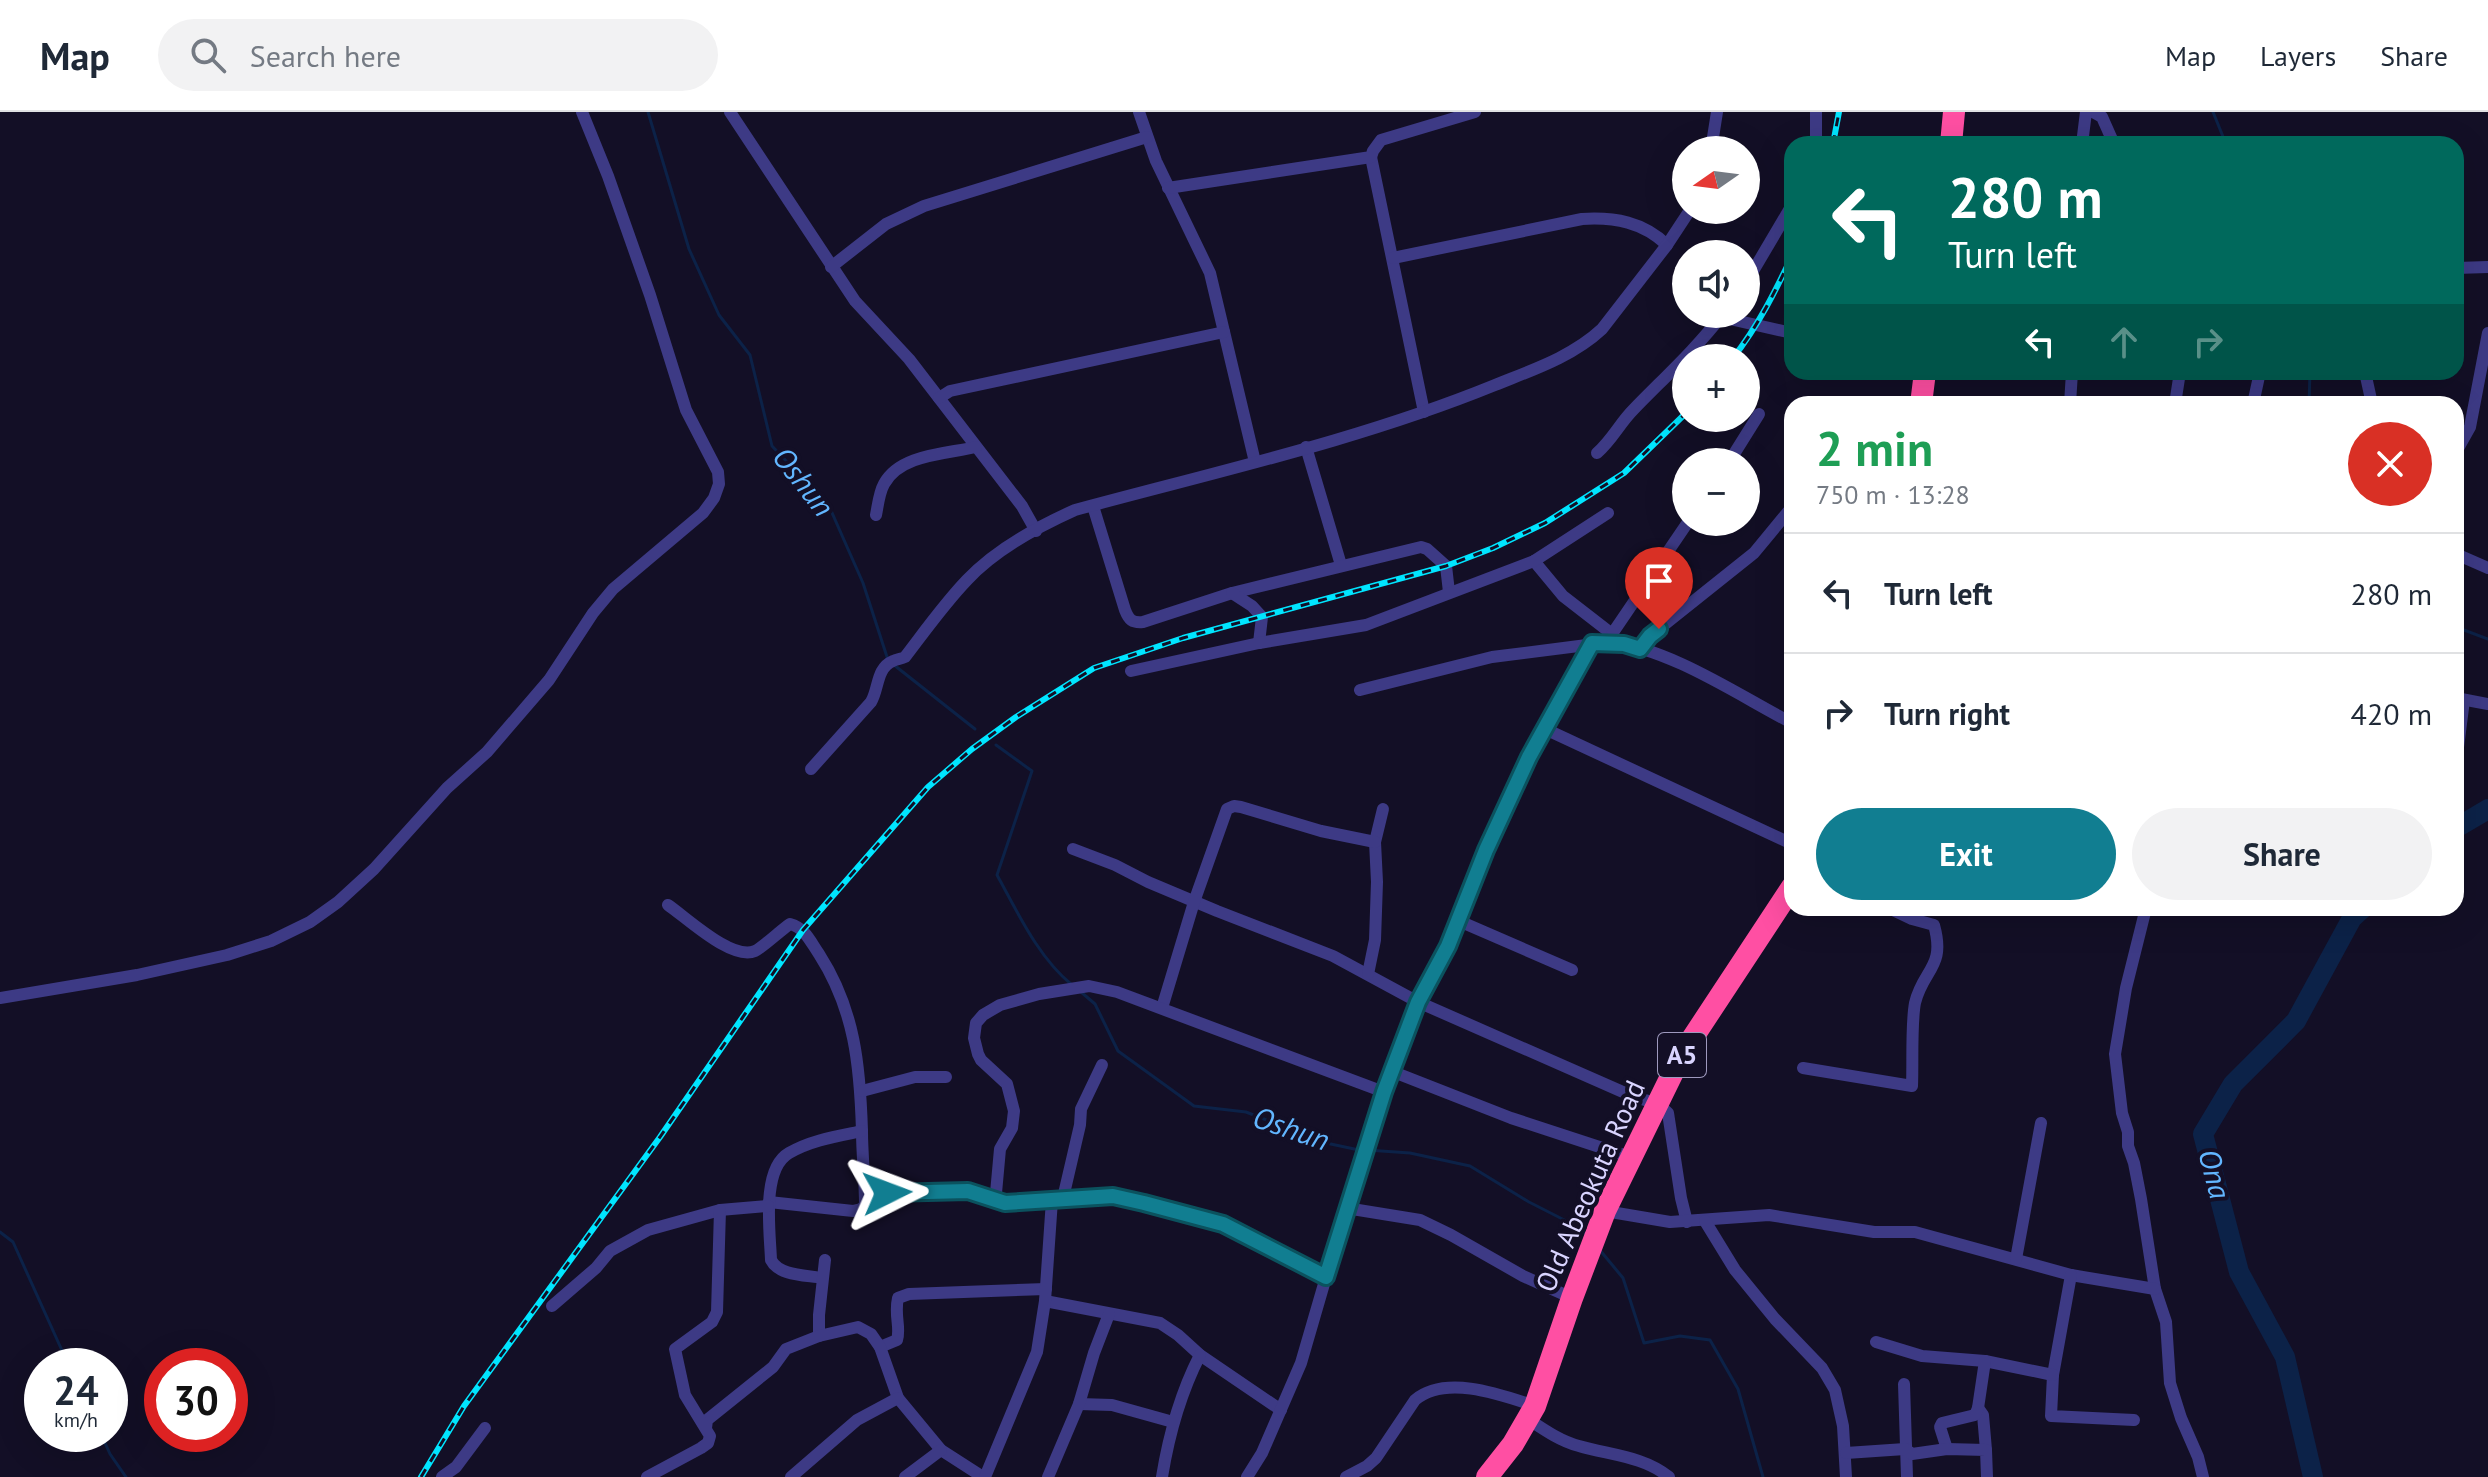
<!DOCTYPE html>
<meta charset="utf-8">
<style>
body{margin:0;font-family:"PT Sans",sans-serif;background:#f2f2f3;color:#1f2937;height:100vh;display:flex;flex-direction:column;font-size:30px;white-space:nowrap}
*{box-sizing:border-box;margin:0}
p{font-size:26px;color:#747a83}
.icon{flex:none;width:44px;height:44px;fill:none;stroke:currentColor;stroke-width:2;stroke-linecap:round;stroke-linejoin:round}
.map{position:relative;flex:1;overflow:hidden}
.details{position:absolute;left:1784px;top:284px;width:680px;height:520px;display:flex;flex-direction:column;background:#fff;border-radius:24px;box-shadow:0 8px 32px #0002}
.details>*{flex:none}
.hud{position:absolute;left:1784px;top:24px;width:680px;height:244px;border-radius:24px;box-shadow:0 8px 32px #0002;background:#00695c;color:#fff;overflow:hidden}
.needle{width:52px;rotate:256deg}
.buttons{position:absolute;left:1672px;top:24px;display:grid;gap:16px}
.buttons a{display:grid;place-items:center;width:88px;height:88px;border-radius:50%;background:#fff;box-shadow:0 8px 32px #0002;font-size:40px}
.speed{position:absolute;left:24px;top:1236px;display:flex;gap:16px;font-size:40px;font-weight:700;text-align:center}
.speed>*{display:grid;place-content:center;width:104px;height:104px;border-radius:50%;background:#fff;box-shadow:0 8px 32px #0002;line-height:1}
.speed small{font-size:20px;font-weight:400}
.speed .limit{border:12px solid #d22;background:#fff;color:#111}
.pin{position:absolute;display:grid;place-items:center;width:68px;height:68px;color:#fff;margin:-82px -34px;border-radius:50% 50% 50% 0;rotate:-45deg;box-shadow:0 0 8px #0007}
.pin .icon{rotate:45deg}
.me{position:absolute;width:88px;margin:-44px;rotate:87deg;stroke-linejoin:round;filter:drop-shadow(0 0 6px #0008)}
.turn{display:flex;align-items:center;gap:28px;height:168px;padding:0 32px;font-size:36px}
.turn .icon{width:104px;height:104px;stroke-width:2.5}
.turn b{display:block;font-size:56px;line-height:68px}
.lanes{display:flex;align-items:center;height:76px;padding:0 32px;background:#0003;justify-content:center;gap:40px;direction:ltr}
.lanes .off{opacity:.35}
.round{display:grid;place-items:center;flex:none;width:84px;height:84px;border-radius:42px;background:#f2f2f3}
.headline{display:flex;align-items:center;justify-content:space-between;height:136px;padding:0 32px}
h1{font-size:48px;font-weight:700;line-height:60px;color:#1e9e55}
.action{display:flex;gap:16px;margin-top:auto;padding:16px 32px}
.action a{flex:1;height:92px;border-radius:48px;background:#117e91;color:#fff;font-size:32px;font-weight:700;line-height:92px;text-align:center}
.action a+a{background:#f2f2f3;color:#1f2937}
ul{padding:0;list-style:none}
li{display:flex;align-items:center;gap:24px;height:120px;padding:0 32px;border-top:2px solid #e0e1e3}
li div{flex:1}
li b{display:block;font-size:30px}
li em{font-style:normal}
header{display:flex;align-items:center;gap:48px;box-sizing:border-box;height:112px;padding:0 40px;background:#fff;border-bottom:2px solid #e0e1e3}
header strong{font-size:38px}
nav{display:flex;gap:44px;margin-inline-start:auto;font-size:28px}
.search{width:560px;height:72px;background:#f2f2f3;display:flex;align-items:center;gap:20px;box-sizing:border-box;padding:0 28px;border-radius:44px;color:#747a83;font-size:30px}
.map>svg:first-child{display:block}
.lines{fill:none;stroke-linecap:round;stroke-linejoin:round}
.stream{stroke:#0c2248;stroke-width:3}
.river{stroke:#0c2248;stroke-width:20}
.street{stroke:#3d3a85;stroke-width:12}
.highway{stroke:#ff4fa3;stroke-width:22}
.rail-casing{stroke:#00e5ff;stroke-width:6}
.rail{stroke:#130f26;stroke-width:3;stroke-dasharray:9;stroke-linecap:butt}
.route-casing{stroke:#0b525e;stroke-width:20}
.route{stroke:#117e91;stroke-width:14}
.labels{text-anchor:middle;stroke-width:8;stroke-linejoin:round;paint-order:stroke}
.shield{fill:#130f26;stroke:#9e99be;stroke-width:2}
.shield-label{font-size:26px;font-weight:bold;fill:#d9d4ff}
.street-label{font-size:28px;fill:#d9d4ff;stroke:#130f26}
.water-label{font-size:30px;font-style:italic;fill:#62b6ff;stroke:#130f26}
</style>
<header>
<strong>Map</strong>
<div class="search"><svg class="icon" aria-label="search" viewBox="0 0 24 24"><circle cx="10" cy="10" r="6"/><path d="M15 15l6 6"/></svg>Search here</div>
<nav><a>Map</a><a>Layers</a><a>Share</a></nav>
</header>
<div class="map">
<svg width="2488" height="1365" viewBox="0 0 2488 1365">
<rect width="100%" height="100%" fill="#130f26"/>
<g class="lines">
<g class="stream">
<polyline points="648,0 689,137 719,203 750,243 772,334 829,394 863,471 888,548"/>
<polyline points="2213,0 2226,32"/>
<polyline points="2309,292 2310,260"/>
<polyline points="2456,515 2488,527"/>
<polyline points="894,553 975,617"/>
<path d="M 996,633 L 1032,659 L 997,763 C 1018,801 1038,845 1072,873"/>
<polyline points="1081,880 1095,892 1118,939 1194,994 1246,1000 1326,1031 1359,1038"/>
<polyline points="1367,1038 1410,1041 1470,1054 1529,1090 1582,1117 1586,1122"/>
<polyline points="0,1120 13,1130 69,1254"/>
<polyline points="1599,1137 1623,1166 1644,1231 1680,1224 1710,1228 1738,1277 1763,1365"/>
<polyline points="101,1322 110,1342 126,1365"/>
</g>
<g class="river">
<polyline points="2456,716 2488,697"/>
<polyline points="2313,1365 2285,1245 2239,1160 2203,1022 2233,972 2296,909 2352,806 2363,796"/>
</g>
<g class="street">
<polyline points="730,0 855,189 909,247 1022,394 1036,419"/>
<polyline points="1139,0 1156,49 1210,161 1255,350"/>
<polyline points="1816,0 1816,32"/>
<polyline points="2093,0 2102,5 2114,32"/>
<polyline points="2082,32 2086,0"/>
<polyline points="1711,38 1717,0"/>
<polyline points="1371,45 1424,300"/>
<polyline points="1168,76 1371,45 1373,39 1381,28 1475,0"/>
<path d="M 1393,146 L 1582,107 C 1615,105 1643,110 1667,133"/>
<polyline points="831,155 886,112 924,94 1147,25"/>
<polyline points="2456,156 2488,155"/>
<polyline points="1746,171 1792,93"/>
<polyline points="1721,205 1792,221"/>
<polyline points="2365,260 2372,292"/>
<polyline points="939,286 950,279 1224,220"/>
<polyline points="2070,292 2072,260"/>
<polyline points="2175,292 2180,260"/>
<polyline points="2253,292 2260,260"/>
<polyline points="1306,335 1341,453"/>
<polyline points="2456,340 2470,315 2488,221"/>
<path d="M 1597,341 C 1612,328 1620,311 1633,298 C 1664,266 1696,237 1723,202"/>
<polyline points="1729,350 1759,302"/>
<path d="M 1093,394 L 1125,498 C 1129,508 1132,511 1143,510 L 1232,481 L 1421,435 L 1427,437 L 1446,454 L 1449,480"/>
<path d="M 876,403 C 878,393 879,381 884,372 C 900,342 947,342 976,335"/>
<polyline points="2456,442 2488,456"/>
<polyline points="1534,449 1563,484 1612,522"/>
<polyline points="1232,481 1252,494 1262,505 1259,531"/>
<polyline points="1610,530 1612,522 1688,410"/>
<polyline points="1640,537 1650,524 1754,441 1792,395"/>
<polyline points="1131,559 1259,531 1366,513 1534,449 1608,401"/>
<path d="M 1360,578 L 1492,545 L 1610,530 C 1671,537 1738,583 1792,611"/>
<polyline points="2456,586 2488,592"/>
<polyline points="1543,616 1792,732"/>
<polyline points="2456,651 2464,588"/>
<path d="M 811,657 L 871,590 C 879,577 876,556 893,549 C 897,547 901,547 905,545 C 925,519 944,492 967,468 C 995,438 1037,415 1075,398 C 1215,360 1360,328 1495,273 C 1532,258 1572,245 1602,217 L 1667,133 L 1690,98"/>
<polyline points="1073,737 1115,753 1148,770 1217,799 1333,844 1418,890 1632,984 1658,992 1668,1001 1681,1086 1687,1110"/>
<path d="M 668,793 C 687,806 732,849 755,839 C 762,836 781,818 790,812 C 805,816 810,829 819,842 C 855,898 860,954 862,1019 C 862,1043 865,1068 865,1093 L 861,1097 L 853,1099 L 769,1090"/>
<polyline points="2146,796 2126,876 2115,942 2122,1001 2128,1020 2128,1034 2134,1051 2141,1087 2155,1177 2166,1210 2170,1271 2181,1306 2198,1345 2203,1365"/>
<polyline points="1459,809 1572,858"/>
<polyline points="1368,862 1375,828 1377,770 1375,730 1383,697"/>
<polyline points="0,886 137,863 227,843 271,829 310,810 338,790 374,757 447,676 487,640 549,568 593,501 613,477 703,401 714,386 719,372 718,360 686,298 650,183 608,64 582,0"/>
<polyline points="1162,896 1194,790 1227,697 1234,694 1241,695 1321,719 1375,730"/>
<path d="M 1803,956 L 1912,974 C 1913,951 1911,912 1915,891 C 1923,857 1946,856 1934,813 L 1912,807 L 1889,796"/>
<polyline points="1391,959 1511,1006 1630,1045"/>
<polyline points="862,979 915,965 946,965"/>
<polyline points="865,1082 968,1079 1005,1091 1113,1084 1144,1091 1223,1112 1326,1165"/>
<polyline points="1063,1086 1080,1013 1081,997 1102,953"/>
<polyline points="999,1087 996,1081 1000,1037 1012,1016 1014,999 1007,972 981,948 978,942 974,926 976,911 983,903 1000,893 1039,882 1089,874 1117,880 1384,980"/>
<polyline points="1346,1096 1420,1108 1451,1123 1523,1164 1572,1186"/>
<polyline points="1605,1099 1670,1110 1769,1103 1874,1120 1915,1120 2071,1163 2155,1177"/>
<polyline points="1705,1109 1735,1158 1775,1207 1822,1256 1835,1278 1843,1314 1846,1365"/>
<polyline points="2016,1147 2041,1011"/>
<polyline points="2071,1163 2053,1263 2051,1304 2134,1308"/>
<path d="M 822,1166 C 806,1163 779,1164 771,1148 C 770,1120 761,1057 789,1041 C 811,1028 838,1024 862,1019"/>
<polyline points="1045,1189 1160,1211 1178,1223 1200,1243 1281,1298"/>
<polyline points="552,1194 596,1156 610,1139 648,1118 720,1098 768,1094"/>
<polyline points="819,1224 819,1203 825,1148"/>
<polyline points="1876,1230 1922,1244 1985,1249 2053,1263"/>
<path d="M 880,1235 L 897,1228 C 901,1216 894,1203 898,1186 L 909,1182 L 1046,1177"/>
<polyline points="1904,1272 1907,1365"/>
<polyline points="1079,1292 1112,1293 1173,1310"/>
<polyline points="1978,1296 1983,1303 1986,1338"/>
<path d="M 1528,1307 C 1543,1317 1560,1329 1579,1334 C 1609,1343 1643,1344 1669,1365"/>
<polyline points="706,1316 707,1308 773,1255 786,1237 819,1224 858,1215 871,1222 880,1235 898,1286 941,1338 983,1365"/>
<polyline points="1947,1337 1940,1315 1942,1311 1975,1303 1978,1296 1985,1249"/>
<polyline points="1846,1341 1905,1337 1912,1342 1947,1337 1986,1338 1987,1365"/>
<polyline points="442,1365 456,1355 485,1316"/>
<polyline points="647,1365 701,1336 708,1331 710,1324 685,1283 675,1237 712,1210 717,1200 720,1098"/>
<polyline points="791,1365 857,1308 898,1286"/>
<polyline points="905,1365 941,1338"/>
<polyline points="985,1365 1037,1240 1045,1189 1052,1088"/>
<polyline points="1048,1365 1079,1292 1094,1241 1109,1202"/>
<path d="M 1162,1365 C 1169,1322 1180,1282 1200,1243"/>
<polyline points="1247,1365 1262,1341 1301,1251 1358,1055 1391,959 1418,890 1448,834 1486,738 1543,616 1592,531"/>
<path d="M 1346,1365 L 1367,1354 L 1376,1346 L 1415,1288 C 1446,1262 1502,1283 1535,1294"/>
</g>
<g class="highway">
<polyline points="1951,32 1954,0"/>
<polyline points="1921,292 1925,260"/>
<polyline points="1487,1365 1513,1332 1535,1294 1572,1186 1605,1099 1682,942 1792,775"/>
</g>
<defs>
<g id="rail">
<polyline points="1833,32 1839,0"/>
<path d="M 1733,246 C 1758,214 1775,180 1792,144"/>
<polyline points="421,1365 464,1294 660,1025 803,818 928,675 972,637 1016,605 1094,556 1183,526 1446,454 1493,436 1545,411 1624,361 1686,301"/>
</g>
</defs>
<use href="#rail" class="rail-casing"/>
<use href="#rail" class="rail"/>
</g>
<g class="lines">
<defs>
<polyline id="route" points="887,1081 968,1079 1005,1091 1113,1084 1144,1091 1223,1112 1326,1165 1384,980 1418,890 1448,834 1486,738 1529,645 1592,531 1624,532 1640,537 1650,524 1659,517"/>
</defs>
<use href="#route" class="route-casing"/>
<use href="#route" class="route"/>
</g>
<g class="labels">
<rect class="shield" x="1658" y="921" width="48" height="44" rx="6"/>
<g class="shield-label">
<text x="1682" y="952">A5</text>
</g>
<g class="street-label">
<text transform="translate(1590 1074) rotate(-66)" y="10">Old Abeokuta Road</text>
</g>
<g class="water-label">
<text transform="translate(803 370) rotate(52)" y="10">Oshun</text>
<text transform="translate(1291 1017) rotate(19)" y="10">Oshun</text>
<text transform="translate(2214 1062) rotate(75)" y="10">Ona</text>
</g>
</g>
</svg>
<div class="buttons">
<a><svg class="needle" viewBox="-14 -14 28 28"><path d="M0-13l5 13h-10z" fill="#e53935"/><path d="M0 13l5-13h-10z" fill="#747a83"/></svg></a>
<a><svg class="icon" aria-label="sound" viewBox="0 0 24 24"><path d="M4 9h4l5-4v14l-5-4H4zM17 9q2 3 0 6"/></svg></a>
<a>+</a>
<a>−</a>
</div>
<div class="speed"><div>24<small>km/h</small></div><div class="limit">30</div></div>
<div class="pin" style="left:1659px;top:517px;background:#d93025"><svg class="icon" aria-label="arrive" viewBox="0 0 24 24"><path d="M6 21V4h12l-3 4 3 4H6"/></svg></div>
<svg class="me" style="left:887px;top:1081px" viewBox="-20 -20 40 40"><path d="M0-17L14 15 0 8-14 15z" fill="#117e91" stroke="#fff" stroke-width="4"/></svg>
<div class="hud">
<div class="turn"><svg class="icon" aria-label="left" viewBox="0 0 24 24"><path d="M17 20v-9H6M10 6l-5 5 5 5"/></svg><div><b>280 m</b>Turn left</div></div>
<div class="lanes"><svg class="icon" aria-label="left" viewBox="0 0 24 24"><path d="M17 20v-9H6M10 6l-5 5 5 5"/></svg><svg class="icon off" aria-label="ahead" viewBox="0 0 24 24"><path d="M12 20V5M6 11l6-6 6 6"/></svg><svg class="icon off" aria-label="right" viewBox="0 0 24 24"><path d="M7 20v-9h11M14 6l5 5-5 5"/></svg></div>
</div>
<section class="details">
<div class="headline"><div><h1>2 min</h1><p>750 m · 13:28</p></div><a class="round" style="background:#d93025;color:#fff"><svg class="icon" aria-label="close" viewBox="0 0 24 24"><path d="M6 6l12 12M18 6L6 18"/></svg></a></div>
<ul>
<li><svg class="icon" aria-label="left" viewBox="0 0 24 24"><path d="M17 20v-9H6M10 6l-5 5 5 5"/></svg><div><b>Turn left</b></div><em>280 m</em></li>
<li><svg class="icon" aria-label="right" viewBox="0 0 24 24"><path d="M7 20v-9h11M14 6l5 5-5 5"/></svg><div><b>Turn right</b></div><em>420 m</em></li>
</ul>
<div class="action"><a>Exit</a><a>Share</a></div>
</section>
</div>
